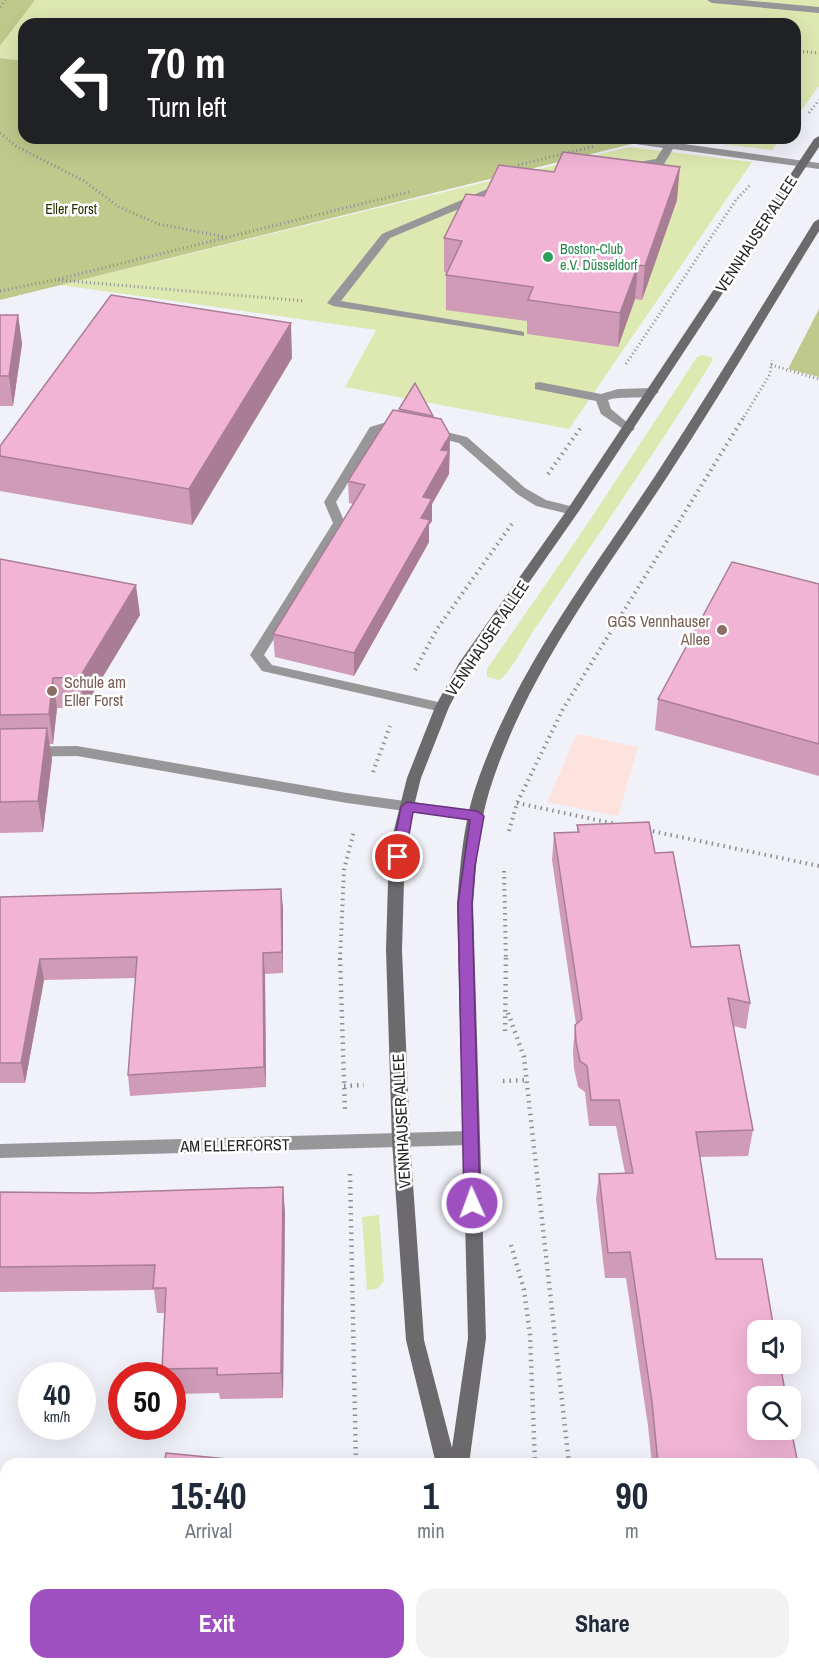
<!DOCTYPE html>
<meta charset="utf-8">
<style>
body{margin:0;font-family:"Archivo Narrow",sans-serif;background:#f2f2f3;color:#1f2937;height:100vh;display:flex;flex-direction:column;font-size:22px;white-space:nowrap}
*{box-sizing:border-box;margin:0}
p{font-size:20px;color:#747a83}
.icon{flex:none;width:33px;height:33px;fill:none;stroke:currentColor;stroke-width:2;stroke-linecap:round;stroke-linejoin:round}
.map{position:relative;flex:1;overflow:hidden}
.panel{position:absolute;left:0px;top:1458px;width:819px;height:212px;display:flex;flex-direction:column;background:#fff;border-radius:18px 18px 0 0;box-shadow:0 6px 24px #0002}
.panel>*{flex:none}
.banner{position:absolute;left:18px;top:18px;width:783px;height:126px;border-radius:18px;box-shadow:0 6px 24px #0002;background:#202124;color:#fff;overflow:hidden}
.tools{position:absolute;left:747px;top:1320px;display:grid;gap:12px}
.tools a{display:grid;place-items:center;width:54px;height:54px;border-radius:12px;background:#fff;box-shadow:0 6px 24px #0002;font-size:30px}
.speed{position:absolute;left:18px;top:1362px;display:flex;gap:12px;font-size:30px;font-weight:700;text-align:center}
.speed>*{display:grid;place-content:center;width:78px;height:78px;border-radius:50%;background:#fff;box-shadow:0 6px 24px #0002;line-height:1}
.speed small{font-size:15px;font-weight:400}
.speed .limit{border:9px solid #d22;background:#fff;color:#111}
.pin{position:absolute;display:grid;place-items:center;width:51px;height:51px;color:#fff;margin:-26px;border:3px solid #fff;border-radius:50%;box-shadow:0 2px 6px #0007}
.me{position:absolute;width:66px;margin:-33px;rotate:358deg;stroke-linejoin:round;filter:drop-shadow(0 0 4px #0008)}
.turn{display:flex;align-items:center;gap:21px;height:126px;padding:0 30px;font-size:27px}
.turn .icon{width:78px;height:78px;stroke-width:2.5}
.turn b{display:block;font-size:42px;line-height:51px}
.eta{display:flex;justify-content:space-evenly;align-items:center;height:102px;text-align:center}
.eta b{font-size:36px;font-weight:800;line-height:42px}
.button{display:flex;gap:12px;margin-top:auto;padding:12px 30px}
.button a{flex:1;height:69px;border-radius:18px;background:#9e4fc0;color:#fff;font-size:24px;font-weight:800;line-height:69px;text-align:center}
.button a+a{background:#f2f2f3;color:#1f2937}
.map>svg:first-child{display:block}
.industrial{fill:#fde2de}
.green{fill:#dee8b1}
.forest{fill:#bfc98c}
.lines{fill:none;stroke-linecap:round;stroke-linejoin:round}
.path-far2{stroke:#8d8e93;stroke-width:3;stroke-dasharray:1 3;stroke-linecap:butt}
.path-far1{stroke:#8d8e93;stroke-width:4;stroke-dasharray:1.5 4.5;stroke-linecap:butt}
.path{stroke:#8d8e93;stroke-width:4.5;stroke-dasharray:1.5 5;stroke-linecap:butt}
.service{fill:#979698;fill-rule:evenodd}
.minor{fill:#979698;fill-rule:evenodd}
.secondary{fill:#6c6a6d;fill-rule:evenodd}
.wall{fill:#cf9bb7}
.shaded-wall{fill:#a97e95}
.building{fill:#f1b4d5;stroke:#a97e95;stroke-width:1.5}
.route{fill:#9e4fc0;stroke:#67337d;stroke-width:1.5}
.leisure-dot{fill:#2e9e5b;stroke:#fff;stroke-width:2}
.education-dot{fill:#8d6e63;stroke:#fff;stroke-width:2}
.labels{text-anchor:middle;stroke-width:5;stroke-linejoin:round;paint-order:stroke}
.far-park-label{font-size:14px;fill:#2b3000;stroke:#fff}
.far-leisure-label{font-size:14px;fill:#27864d;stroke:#fff;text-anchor:start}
.street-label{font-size:16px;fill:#232426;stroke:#fff}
.education-label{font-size:16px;fill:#785e54;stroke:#fff;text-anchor:end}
</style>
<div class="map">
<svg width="819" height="1669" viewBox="0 0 819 1669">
<rect width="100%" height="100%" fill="#f1f2f9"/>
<polygon class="industrial" points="577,734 638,747 618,816 547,802"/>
<g class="green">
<polygon points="35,0 819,0 819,86 795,119 795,24 24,24 24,61 0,58 0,46"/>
<polygon points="672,138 781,138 772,150"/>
<polygon points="629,147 752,162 569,429 345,387 376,330 61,285"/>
<path d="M 702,355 L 711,357 L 713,360 C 657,450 597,537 538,624 C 529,636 510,675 499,680 L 487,677 L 487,669 L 584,529 L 697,357 Z"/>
<polygon points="379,1215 384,1281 377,1289 367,1290 362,1217"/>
</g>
<g class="forest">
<polygon points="0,0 35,0 0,46"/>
<polygon points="0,58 24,61 24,138 656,138 0,300"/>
<polygon points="819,309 819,377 788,369"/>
</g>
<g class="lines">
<g class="path-far2">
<polyline points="0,7 5,0"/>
<polyline points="795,51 819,53"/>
<polyline points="809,113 819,100"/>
<polyline points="0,133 16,146 84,181 119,207 159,224 225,237"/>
<polyline points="518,165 595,146"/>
<polyline points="58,280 305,301"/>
<polyline points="0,291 55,280 409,192"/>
<polyline points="626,364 736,200 750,185"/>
<polyline points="771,365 819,379"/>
<polyline points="744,417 770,374 772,360"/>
</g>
<g class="path-far1">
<polyline points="548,474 582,426"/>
<polyline points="415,670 437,629 514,521"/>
<polyline points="373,772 390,726"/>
<polyline points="517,803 616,824"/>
<polyline points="647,830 819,866"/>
<polyline points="509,831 517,803 563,709 745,415"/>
<polyline points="504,871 506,960"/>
<polyline points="340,960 344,870 354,831"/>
</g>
<g class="path">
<polyline points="340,958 345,1109"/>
<polyline points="508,1013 524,1057 569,1464"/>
<polyline points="505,1031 506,958"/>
<polyline points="503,1081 527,1080"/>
<polyline points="344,1086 364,1085"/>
<polyline points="350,1174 356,1464"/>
<polyline points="511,1245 524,1290 530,1335 535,1464"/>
<polyline points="360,1664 360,1669"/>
<polyline points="551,1664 552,1669"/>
<polyline points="589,1664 590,1669"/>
</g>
<g class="service">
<polygon points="707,0 742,0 819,7 819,13 712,3"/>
<polygon points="618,138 670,142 819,163 819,169 673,149 664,164 631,169 626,166 627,164 656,159 663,148 622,142"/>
<polygon points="504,186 508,187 508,191 492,195 390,238 341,301 520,331 524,332 524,336 333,306 327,303 382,234 485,190"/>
<path d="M 539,382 L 601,394 L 618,389 L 653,388 L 659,392 C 648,401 622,395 608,400 L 611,409 L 635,429 L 629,433 L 601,414 L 596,401 L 535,389 L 535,383 Z"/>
<polygon points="390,421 405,424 407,427 401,431 391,429 379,433 336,502 345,523 264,655 272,665 447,704 449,707 442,712 262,671 250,655 333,523 324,502 370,427"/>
<polygon points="430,428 467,437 525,488 546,500 578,508 579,511 573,515 536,506 517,494 459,443 426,435 424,432"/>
<polygon points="77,746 347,793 477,811 484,816 477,821 347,803 77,756 0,757 0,747"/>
</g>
<polygon class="minor" points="470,1131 476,1133 479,1138 476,1143 470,1145 0,1158 0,1144"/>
<g class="secondary">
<path d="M 819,136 L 819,147 L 579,511 L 470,667 L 449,707 L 421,778 L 407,834 L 404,881 L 402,950 L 410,1141 L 424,1340 L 452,1448 L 468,1338 L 457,904 C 460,866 463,828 474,792 C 512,674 590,575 657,473 C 711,390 762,306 814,222 L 819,219 L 819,231 C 769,312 721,394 669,474 C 603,575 525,675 489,792 C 478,828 476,867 473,904 L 486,1338 L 469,1464 L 436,1464 L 406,1340 L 392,1141 L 386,950 L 388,881 L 393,834 L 407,778 L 435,707 L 459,663 L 567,510 L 814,139 Z"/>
<polygon points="453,1664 473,1664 474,1669 454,1669"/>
</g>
</g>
<g class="wall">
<polygon points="677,200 642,300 635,299 618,347 527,334 527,321 446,310 446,275 447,273 444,272 444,238"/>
<polygon points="0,315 18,315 22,344 13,406 0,406"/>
<polygon points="292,358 192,525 0,491 0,446"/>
<polygon points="399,409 433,416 433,418 450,435 449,474 432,504 432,521 429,525 429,542 354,676 275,657 273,634 353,504 349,503 348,481 399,411"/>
<polygon points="0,559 140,615 84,708 57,708 53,744 49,744 52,759 43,832 0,833"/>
<polygon points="819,584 819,776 655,730 658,699"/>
<polygon points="577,825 655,853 691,947 750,1003 746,1029 733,1026 753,1130 748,1156 700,1157 716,1259 798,1464 652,1464 648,1426 626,1278 605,1278 596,1199 599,1174 625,1173 616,1126 589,1126 585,1092 578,1087 574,1068 573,1051 575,1025 576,1024 552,860 554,833 577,833"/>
<polygon points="281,889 283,909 283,973 265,974 266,1087 130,1096 128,1075 136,978 44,980 25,1083 0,1083 0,897"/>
<polygon points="0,1192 285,1212 283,1398 220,1399 219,1393 172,1394 172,1376 163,1376 162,1369 165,1313 157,1313 154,1290 0,1292"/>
<polygon points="652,1664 813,1664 817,1669 653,1669"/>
</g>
<g class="shaded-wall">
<polygon points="680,167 677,200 642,300 645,266"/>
<polygon points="638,265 635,299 618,347 620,313"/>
<polygon points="18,315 22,344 13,406 9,376"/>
<polygon points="291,323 292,358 192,525 189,489"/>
<polygon points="450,435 449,474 432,504 432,521 429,525 429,542 354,676 354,653 423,497 441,450"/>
<polygon points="136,585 140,615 84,708 80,677"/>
<polygon points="53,678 57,708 53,744 49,714"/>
<polygon points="47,728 52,759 43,832 38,801"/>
<polygon points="281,889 283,909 283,973 282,952"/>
<polygon points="263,953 265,974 266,1087 264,1067"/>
<polygon points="40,959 44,980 25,1083 21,1063"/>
<polygon points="283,1187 285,1212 283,1398 281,1373"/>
<polygon points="273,1664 278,1664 277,1669 272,1669"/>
</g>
<g class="building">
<polygon points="563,152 680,167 645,266 638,265 620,313 528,300 533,287 446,275 462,241 444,238 466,194 484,196 499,165 554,172"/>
<polygon points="111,295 291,323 189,489 0,456 0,446"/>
<polygon points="0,315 18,315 9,376 0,376"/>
<polygon points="415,383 433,416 399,409"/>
<polygon points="393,410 441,419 450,435 441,450 449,451 423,497 432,499 421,518 430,520 354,653 273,634 365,485 348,481"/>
<polygon points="0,559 136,585 80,677 53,678 49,714 0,715"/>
<polygon points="732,562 819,584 819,744 658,699"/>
<polygon points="47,728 38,801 0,802 0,729"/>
<polygon points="649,822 655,853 673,852 691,947 739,945 750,1003 728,998 753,1130 696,1132 716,1259 762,1259 774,1330 758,1330 758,1364 780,1364 786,1396 758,1396 758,1430 790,1430 790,1424 798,1464 658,1464 652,1402 630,1252 608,1253 599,1174 633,1173 619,1100 591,1100 587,1066 580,1061 576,1042 575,1025 582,1019 554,833 579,832 577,825"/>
<polygon points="281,889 282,952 263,953 264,1067 128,1075 137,957 40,959 21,1063 0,1063 0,897"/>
<polygon points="283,1187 281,1373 217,1375 217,1368 162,1369 166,1288 153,1288 155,1265 0,1267 0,1192 92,1193"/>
<polygon points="166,1453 278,1464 164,1464"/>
<polygon points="813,1645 817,1669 659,1669 659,1664 813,1664"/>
<polygon points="146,1664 273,1664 272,1669 144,1669"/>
</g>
<polygon class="route" points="407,802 477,811 484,816 475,866 472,904 480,1203 478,1208 472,1210 467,1208 464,1203 458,904 470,820 413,812 405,857 398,862 391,857 401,807"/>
<circle class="leisure-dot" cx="548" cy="257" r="6"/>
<g class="education-dot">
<circle cx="722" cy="630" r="6"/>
<circle cx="52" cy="691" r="6"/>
</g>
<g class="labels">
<g class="far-park-label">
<text x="71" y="214">Eller Forst</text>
</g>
<g class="far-leisure-label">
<text x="560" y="254">Boston-Club<tspan x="560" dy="16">e.V. Düsseldorf</tspan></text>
</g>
<g class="street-label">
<text transform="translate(756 234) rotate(-57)" y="6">VENNHAUSER ALLEE</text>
<text transform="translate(487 638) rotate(-56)" y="6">VENNHAUSER ALLEE</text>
<text transform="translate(401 1121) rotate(-93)" y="6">VENNHAUSER ALLEE</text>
<text transform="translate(235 1145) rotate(-1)" y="6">AM ELLERFORST</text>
</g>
<g class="education-label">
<text x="710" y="627">GGS Vennhauser<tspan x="710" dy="18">Allee</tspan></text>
<text x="64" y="688" text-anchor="start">Schule am<tspan x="64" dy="18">Eller Forst</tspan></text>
</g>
</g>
</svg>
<div class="tools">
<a><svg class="icon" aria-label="sound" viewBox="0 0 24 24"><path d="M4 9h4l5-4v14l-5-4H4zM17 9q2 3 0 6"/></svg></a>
<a><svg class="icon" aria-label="search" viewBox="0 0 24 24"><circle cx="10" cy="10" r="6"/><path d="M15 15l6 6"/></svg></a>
</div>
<div class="speed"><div>40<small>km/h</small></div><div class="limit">50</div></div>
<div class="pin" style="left:398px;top:857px;background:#d93025"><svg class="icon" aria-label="arrive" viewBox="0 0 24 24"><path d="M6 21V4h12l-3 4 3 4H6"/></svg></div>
<svg class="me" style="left:472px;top:1203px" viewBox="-20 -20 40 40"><circle r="17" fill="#9e4fc0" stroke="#fff" stroke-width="3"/><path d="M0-11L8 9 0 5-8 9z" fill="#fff"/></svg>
<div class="banner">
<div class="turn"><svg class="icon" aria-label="left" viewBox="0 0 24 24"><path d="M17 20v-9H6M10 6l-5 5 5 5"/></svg><div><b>70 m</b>Turn left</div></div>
</div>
<section class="panel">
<div class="eta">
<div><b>15:40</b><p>Arrival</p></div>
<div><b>1</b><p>min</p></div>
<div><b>90</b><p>m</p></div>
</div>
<div class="button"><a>Exit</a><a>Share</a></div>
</section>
</div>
